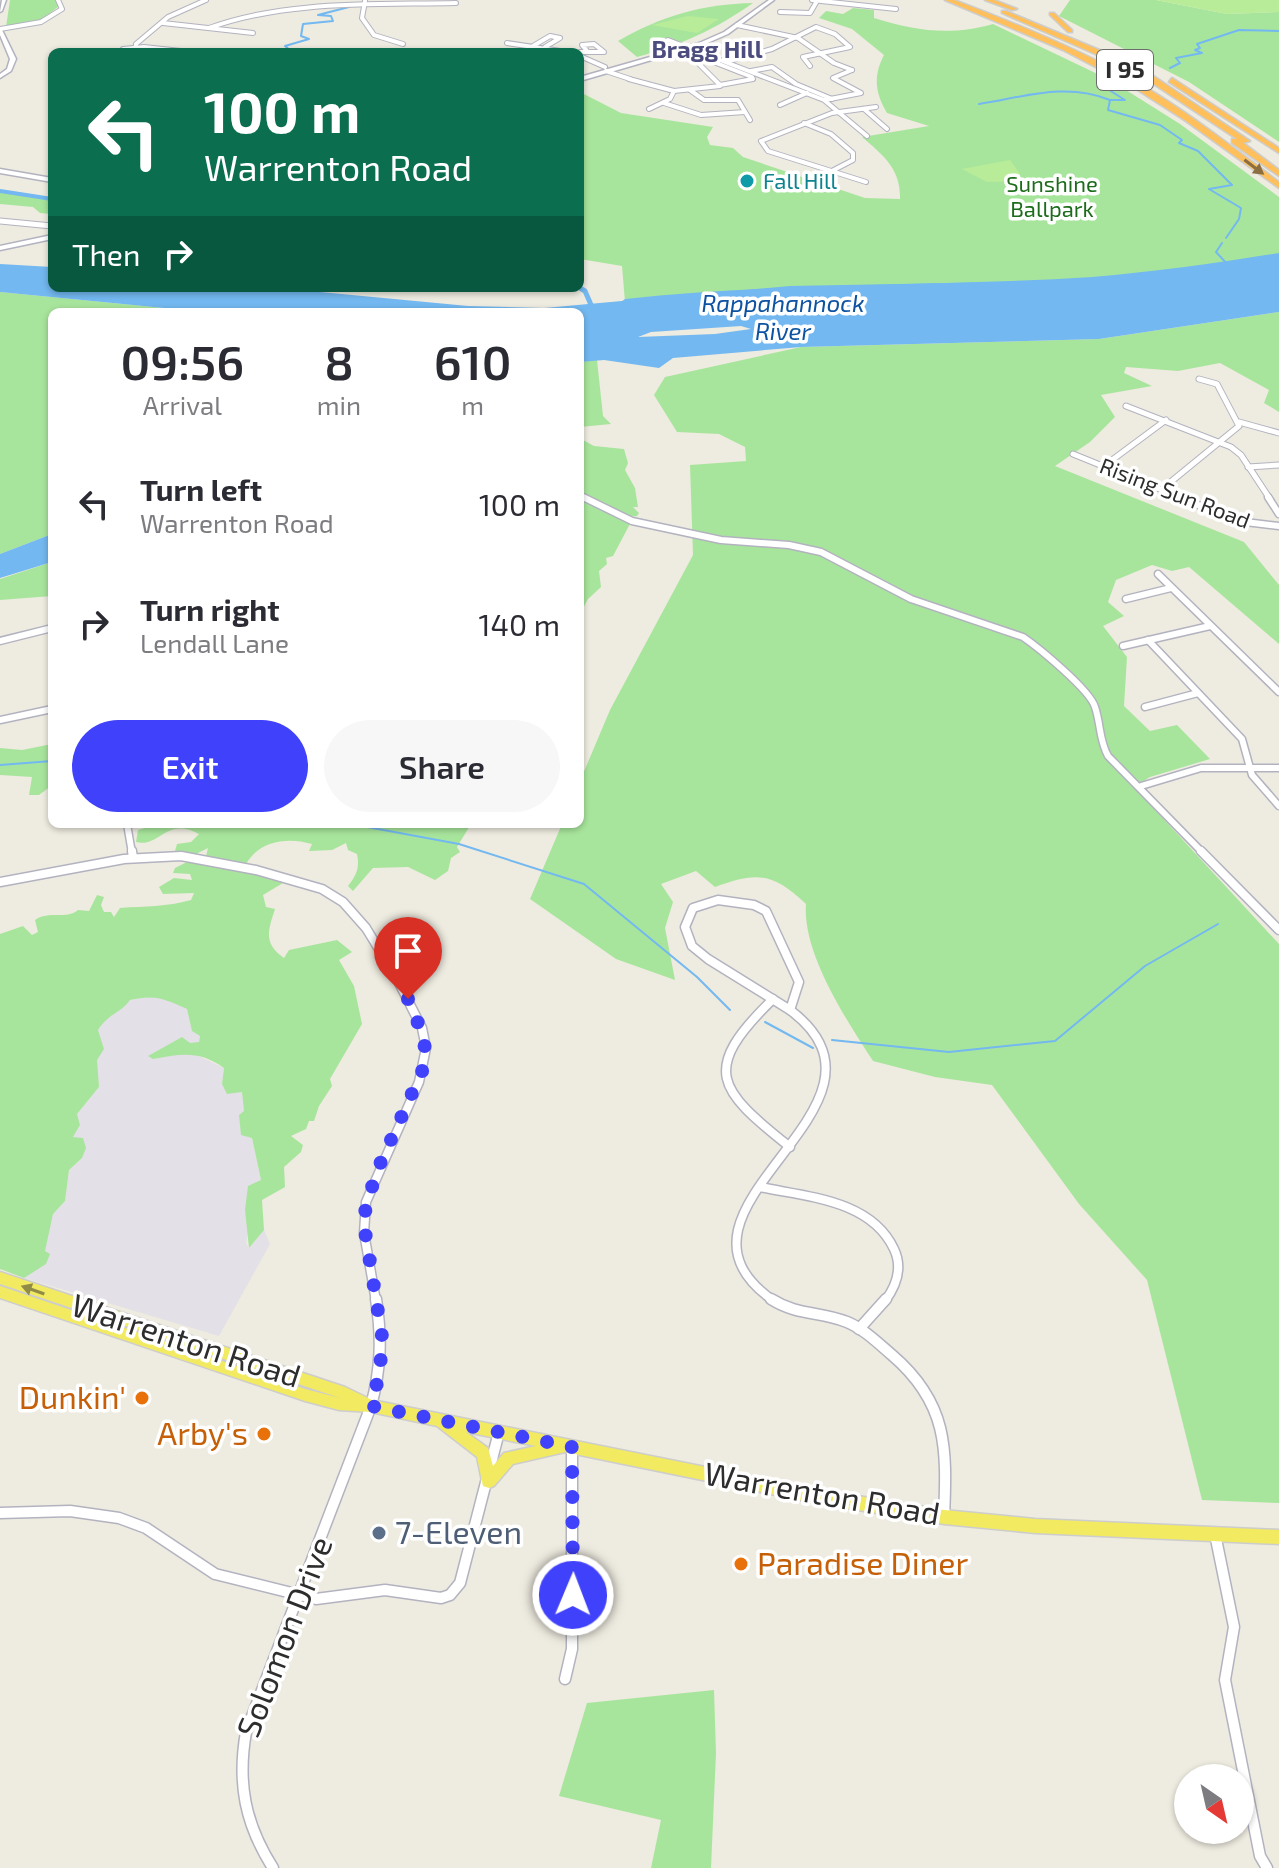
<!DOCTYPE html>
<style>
body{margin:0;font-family:"Exo 2",sans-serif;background:#f7f7f7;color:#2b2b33;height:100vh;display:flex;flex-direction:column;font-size:30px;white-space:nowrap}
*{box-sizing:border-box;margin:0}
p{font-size:26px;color:#7c7c81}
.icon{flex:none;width:44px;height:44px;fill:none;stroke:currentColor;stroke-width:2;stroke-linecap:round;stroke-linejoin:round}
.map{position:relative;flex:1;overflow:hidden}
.sheet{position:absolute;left:48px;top:308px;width:536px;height:520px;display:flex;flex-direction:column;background:#fff;border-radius:12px;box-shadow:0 2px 6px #0004}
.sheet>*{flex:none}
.guide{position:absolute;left:48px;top:48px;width:536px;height:244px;border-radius:12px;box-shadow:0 2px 6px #0004;background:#0b6e4f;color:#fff;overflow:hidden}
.needle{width:52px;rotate:146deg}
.controls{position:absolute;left:1174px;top:1764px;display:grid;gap:16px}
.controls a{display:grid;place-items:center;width:80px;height:80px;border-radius:50%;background:#fff;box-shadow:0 2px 6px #0004;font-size:40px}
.pin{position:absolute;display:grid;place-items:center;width:68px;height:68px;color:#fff;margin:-82px -34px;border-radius:50% 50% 50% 0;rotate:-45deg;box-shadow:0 0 8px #0007}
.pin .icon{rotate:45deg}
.me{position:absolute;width:88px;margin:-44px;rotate:1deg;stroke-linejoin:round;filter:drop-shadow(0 0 6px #0008)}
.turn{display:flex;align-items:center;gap:28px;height:168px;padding:0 24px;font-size:36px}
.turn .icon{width:104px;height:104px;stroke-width:2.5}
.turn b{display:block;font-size:56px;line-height:68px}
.then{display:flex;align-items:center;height:76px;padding:0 24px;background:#0003;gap:16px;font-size:30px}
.eta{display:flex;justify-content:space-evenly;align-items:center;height:136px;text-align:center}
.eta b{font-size:48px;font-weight:600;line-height:56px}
.primary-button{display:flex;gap:16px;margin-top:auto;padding:16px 24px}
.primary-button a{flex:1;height:92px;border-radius:48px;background:#4041fb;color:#fff;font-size:32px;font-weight:600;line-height:92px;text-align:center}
.primary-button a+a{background:#f7f7f7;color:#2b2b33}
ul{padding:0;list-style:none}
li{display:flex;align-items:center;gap:24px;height:120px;padding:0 24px}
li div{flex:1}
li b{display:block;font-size:30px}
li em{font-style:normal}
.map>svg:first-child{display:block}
.industrial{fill:#e3e0e7}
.green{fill:#a8e59c}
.pitch{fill:#b9ec98}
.water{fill:#73b8f0;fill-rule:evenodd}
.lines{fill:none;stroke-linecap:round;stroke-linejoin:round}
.stream{stroke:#73b8f0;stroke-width:2}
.canal-far1{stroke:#73b8f0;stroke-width:4}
.canal{stroke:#73b8f0;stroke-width:5}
.river{fill:#73b8f0;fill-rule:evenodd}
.street-far4-casing{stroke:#b3b3c0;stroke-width:6}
.street-far3-casing{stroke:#b3b3c0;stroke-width:7}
.street-far2-casing{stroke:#b3b3c0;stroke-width:9}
.street-far1-casing{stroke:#b3b3c0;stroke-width:11}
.street-casing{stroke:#b3b3c0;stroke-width:13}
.secondary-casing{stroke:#b3b3c0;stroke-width:3}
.primary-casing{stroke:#cdcdcd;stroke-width:3}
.highway-casing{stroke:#cdcdcd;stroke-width:3}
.street-far4{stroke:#fff;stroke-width:4}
.street-far3{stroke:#fff;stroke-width:5}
.street-far2{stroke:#fff;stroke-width:6}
.street-far1{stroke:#fff;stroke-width:8}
.street{stroke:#fff;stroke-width:10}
.secondary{fill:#fff;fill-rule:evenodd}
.primary{fill:#f2ea61;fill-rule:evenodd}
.highway{fill:#ffbf5a;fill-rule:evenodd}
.oneway{fill:#8c6f41}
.oneway2{fill:#908c47}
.route{stroke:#4041fb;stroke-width:14;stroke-dasharray:0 25.2}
.culture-dot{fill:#0f9aa8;stroke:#fff;stroke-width:3}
.food-dot{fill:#e8710a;stroke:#fff;stroke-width:3}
.service-dot{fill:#5c6f8a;stroke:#fff;stroke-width:3}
.labels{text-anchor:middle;stroke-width:7;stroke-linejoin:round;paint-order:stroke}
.far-culture-label{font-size:22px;fill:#0d838f;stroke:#fff;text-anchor:start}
.far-park-label{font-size:22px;fill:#1d6c1b;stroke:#fff}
.far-street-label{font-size:22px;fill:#2d2d2d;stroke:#fff}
.far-neighbourhood-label{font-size:24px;font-weight:bold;fill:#4c4c7f;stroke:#fff}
.shield{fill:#fff;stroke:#6c6c6c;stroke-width:2}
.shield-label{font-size:24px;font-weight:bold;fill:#2d2d2d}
.far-water-label{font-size:24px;font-style:italic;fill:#0d53a1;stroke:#fff}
.near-street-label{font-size:32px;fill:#2d2d2d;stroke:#fff}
.near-food-label{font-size:32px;fill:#c56008;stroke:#fff;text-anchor:end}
.near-service-label{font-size:32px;fill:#4e5e75;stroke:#fff;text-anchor:start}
</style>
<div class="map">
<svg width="1279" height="1868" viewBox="0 0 1279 1868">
<rect width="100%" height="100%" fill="#eeebe0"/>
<polygon class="industrial" points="159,995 187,1009 192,1031 200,1035 199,1042 153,1059 190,1052 224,1068 222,1084 242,1092 261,1180 245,1210 249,1227 246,1243 249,1248 264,1230 270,1244 219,1336 24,1278 38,1267 53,1213 65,1201 69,1170 82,1158 73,1137 80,1125 77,1114 99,1087 96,1060 104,1049 97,1031 108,1015 130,1000"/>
<g class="green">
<polygon points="10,0 56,0 59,6 40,21 6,27"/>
<polygon points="1070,0 1156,0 1227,14 1279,12 1279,142 1189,82 1059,16"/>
<path d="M 753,3 C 716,29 681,45 637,57 L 618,41 C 661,16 703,4 753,3 Z"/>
<path d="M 853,8 L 874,10 L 874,18 C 915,31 951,36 993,24 L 1110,80 L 1180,124 L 1279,197 L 1279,256 C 1207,268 1135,278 1062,281 C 916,288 770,283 625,302 L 622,266 L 580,259 L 580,92 L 621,113 L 713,127 L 707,137 L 710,145 L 733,148 L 743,157 L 865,198 L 900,199 C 901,169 883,155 862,137 L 929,126 L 887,113 C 875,93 873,76 884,55 L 852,29 L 819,18 L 826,11 L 843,14 Z"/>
<polygon points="0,190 52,198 52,214 40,213 33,207 0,204"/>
<polygon points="0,292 205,312 52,312 52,534 0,554"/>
<path d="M 1279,312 L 1279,412 L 1264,403 L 1269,390 L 1220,363 L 1178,371 L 1126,367 L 1124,373 L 1152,386 L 1101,395 L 1115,417 L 1090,442 L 1055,466 L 1244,542 L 1279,585 L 1279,644 L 1189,567 L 1172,571 L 1152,565 L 1116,580 L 1108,602 L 1124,616 L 1103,626 L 1127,657 L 1124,706 L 1150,731 L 1177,725 L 1210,759 L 1150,777 L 1134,787 L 1279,944 L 1279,1503 L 1202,1500 L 1147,1280 L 1079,1204 L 992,1085 L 935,1077 L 873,1061 C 847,1021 802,953 806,904 C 773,873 757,871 715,887 L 696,871 L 661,884 L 673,902 L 665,928 L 675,980 L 616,959 L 530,899 L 562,824 L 580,824 L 580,781 L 610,710 L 693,555 L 690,465 L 746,461 L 745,447 L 719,434 L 677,432 L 654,395 L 665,377 L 801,347 L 1099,339 Z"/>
<polygon points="597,360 603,416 611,424 580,427 580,362"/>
<polygon points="583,440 594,446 624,449 628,463 625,470 635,488 638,507 633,507 639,513 637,516 629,517 580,495 580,443"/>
<polygon points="580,496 631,522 613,556 606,558 607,564 599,571 601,587 588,599 580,614"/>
<polygon points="52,562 52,596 0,600 0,579"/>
<polygon points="52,744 51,786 39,795 29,795 32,777 0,775 0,748 22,750"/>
<path d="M 148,824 L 471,824 L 457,847 L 460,852 L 451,858 L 448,871 L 435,880 L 408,867 L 373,868 L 353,891 L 348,886 C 356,875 360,869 357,854 L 348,850 L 346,843 L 332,850 L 309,851 L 312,844 C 288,837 260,840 246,864 L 206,856 L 208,848 L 194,855 L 175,851 L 177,844 L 191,842 L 199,834 C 166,816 160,848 136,842 L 138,830 L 148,827 Z"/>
<path d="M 189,861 L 280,880 L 283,883 L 263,895 L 266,907 L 275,909 C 268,931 263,943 284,958 L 289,950 L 337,940 L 352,952 L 339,960 L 354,986 L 362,1024 L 330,1079 L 332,1086 L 319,1106 L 314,1121 L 309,1121 L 306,1129 L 291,1136 L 303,1145 L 301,1152 L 284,1167 L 285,1187 L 262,1200 L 264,1230 L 249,1248 L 245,1210 L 248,1186 L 261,1180 L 252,1138 L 241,1135 L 239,1115 L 244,1111 L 242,1092 L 227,1094 L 222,1084 L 224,1068 C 199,1050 181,1054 153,1059 L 148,1056 L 182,1037 L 190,1043 L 199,1042 L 200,1036 L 192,1031 L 187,1009 C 165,999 155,994 130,1000 C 120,1014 110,1012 98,1030 L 104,1049 L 97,1060 L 99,1087 L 77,1114 L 80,1125 L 73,1137 L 83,1138 L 86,1148 L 82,1158 L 69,1170 L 65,1201 L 53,1214 L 45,1251 L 50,1254 L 46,1264 L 24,1278 L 0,1269 L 0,934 L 23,926 L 32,935 L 38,932 L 35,920 C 49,910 66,920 78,910 L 89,911 L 97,895 L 104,897 L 101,905 L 104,912 L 111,912 L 114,917 L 120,908 C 146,906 166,907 191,900 L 194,893 L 163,894 L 159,887 L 174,878 L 192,880 L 190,874 L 173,873 L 175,868 Z"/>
<polygon points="714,1690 716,1753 711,1868 651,1868 661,1820 559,1796 587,1703"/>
</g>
<g class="pitch">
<polygon points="1156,0 1279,0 1279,12 1227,14"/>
<polygon points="688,16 719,19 697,33 652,25"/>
<polygon points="1010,160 1020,174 1018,181 987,182 962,169"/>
</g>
<g class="water">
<path d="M 1279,256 L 1279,312 L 1099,339 L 801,347 L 673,358 L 659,368 L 604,360 L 580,362 L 580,312 L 205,312 L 0,292 L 0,264 L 52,267 L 52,288 L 278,288 L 468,306 L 544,308 L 790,286 L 1064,281 L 1156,274 ZM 741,326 L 751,329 L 715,334 L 638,337 L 651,332 Z"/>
<polygon points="52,534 52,562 0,578 0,554"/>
</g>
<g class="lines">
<g class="stream">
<polyline points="286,52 290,50 285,46 309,39 301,36 303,24 333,21 331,16 318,15 349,7"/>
<polyline points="1170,68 1180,63 1176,58 1202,53 1195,50 1200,48 1197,44 1239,30 1279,31"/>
<polyline points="1098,83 1125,100 1110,100 1108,110 1160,125 1182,140 1179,143 1198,151 1232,185 1209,189 1241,208 1239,219 1226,238"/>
<path d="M 979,104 C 1024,97 1066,82 1110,100"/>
<polyline points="1222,243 1216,252 1229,266"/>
<polyline points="0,765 52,761"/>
<polyline points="351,824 459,844 584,884 697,977 730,1010"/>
<polyline points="765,1022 813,1048"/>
<polyline points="832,1040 949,1052 1055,1041 1145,966 1218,924"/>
</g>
<polyline class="canal-far1" points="0,191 52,199"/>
<g class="canal">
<polyline points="544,288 557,288"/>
<polyline points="580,288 585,291 595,314"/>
</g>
<path class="river" d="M 1279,253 L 1279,259 C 1217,269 1155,278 1092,282 C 936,293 780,287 625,305 L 621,302 L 625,299 C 780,282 936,287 1092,277 C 1155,272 1217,263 1279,253 Z"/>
<defs>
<g id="street-far4">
<polyline points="812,0 896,9"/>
<polyline points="365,1 362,18 374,35 403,44"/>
<polyline points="780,12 810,13 817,1"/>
<polyline points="163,23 253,33"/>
<polyline points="737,25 798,38 834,63 852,70"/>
<path d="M 209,28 C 286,0 375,5 456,3"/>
<polyline points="0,29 41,22 62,9 58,0"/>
<polyline points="668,40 824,100 867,136"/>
<polyline points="507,43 567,52"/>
<polyline points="533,46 550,36 560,38 545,47"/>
<polyline points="123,49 144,47 190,52"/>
<polyline points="135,52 136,44 168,17 206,0"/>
<polyline points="580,52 604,52 594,44 582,45 587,51"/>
<polyline points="580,56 605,67"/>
<polygon points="706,59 752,77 753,79 720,85 698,63"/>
<polyline points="729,61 772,49 816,27 835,34 850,47 803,57 810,66"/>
<polyline points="606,71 630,79"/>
<polyline points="751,71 772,67 796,84 832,99"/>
<polyline points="629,79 674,91 720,86"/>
<polyline points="690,90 704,100 738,100 750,120"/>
<polyline points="825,100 861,93 833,78 852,70"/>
<polyline points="664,103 701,115 745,112"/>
<polyline points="780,105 807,93"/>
<polyline points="649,109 670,99 674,91"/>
<polyline points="864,109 887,129"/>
<polyline points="804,123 831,134 853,153 853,160 830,172"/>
<polyline points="866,182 768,151 761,141 832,113 876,107"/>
</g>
<g id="street-far3">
<polyline points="0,221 52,226"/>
<polyline points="1126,406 1231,447 1241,455 1270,499"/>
<polyline points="1239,422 1279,433"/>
<polyline points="1073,454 1184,499"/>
<polyline points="1104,466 1166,420"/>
<polyline points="1248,467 1279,465"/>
<polyline points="1162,489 1239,426 1217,384 1199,379"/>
<polyline points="580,496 587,499"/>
</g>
<g id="street-far2">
<path d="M 583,497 L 632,521 L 721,540 L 789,545 L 821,552 L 911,599 L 1023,637 C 1039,648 1090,690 1095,707 C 1101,725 1099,740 1108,756 L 1203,853"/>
<polyline points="1179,497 1237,521 1279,526"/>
<polyline points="1268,497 1279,514"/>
<polyline points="1158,574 1279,692"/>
<polyline points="1126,599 1171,588"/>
<polyline points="1148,640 1242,739 1252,775 1279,806"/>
<polyline points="0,641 52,628"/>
<polyline points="1123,646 1210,626"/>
<polyline points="1145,707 1198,693"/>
<polyline points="0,720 52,709"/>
<polyline points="1141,786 1201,768 1279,768"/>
<polyline points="127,824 132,853"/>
</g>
<g id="street-far1">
<polyline points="132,851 133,858"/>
<polyline points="1201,851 1279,930"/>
<polyline points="0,882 124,859 181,856 256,870 322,889 343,902 366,928 396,977 422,1028 426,1048 419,1082 366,1202 364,1233 376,1301"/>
<polygon points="718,900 754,905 766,911 799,982 790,1010 708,959 692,946 685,927 693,908"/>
<path d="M 773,999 C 700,1070 717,1089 790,1147"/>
<path d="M 760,1187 C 808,1197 871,1200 894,1249 C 903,1268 897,1285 885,1301"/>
<path d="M 774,1301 C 639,1208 921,1108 790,1010"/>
</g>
<g id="street">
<path d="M 771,1299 C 798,1316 820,1311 847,1322 C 864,1329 878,1343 892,1355 C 948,1403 947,1448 944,1517"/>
<polyline points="859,1329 886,1299"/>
<polyline points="0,1513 70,1511 119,1518 146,1528 215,1574 316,1599 385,1590 441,1598 450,1595 460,1583 499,1432"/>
<polyline points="1215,1534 1234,1627 1225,1680 1260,1856 1267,1868"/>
<polyline points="565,1679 572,1649 572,1447"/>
<path d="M 273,1868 C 245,1824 237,1783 246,1732 L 371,1406 C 381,1368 382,1338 376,1299"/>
</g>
<g id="secondary">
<polygon points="2,0 6,0 2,11 0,12"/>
<polygon points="769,0 774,0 728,34 703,45 580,81 580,77 699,43 724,32"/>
<polygon points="0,29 2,30 16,59 11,71 0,78 0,74 7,69 10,59 0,35"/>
<polygon points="0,169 52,178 52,182 0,173"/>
<polygon points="52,235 52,239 0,250 0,246"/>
</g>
<path id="primary" d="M 0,1272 L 345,1387 L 372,1400 L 815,1489 L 944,1510 L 1035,1519 L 1279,1530 L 1279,1544 L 1035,1533 L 944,1524 L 815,1503 L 565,1452 L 513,1464 L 494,1486 L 489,1488 L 483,1486 L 477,1457 L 437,1426 L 371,1412 L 339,1410 L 305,1401 L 0,1298 L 0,1286 L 305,1389 L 340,1398 L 0,1284 ZM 466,1432 L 536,1446 L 504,1453 L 493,1466 L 488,1448 Z"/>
<g id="highway">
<path d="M 945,0 L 954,0 C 1015,23 1076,48 1133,80 C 1185,109 1232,147 1279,182 L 1279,188 L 1186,121 L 1130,85 L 1063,50 Z"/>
<polygon points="985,0 994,0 1017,9 1012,10"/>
<polygon points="1002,11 1006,11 1140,67 1250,141 1243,143 1134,71 1002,13"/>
<polygon points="1050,13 1054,13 1072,30 1072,32 1068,32 1050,15"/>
<polygon points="1172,78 1279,148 1279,153 1169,82"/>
<polygon points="1232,139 1238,139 1279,170 1279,176 1232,143"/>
</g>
</defs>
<use href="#street-far4" class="street-far4-casing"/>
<use href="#street-far3" class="street-far3-casing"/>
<use href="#street-far2" class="street-far2-casing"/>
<use href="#street-far1" class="street-far1-casing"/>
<use href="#street" class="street-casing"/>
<use href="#secondary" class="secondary-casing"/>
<use href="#primary" class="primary-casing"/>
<use href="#highway" class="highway-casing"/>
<use href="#street-far4" class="street-far4"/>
<use href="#street-far3" class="street-far3"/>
<use href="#street-far2" class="street-far2"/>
<use href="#street-far1" class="street-far1"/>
<use href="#street" class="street"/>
<use href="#secondary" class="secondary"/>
<use href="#primary" class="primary"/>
<use href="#highway" class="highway"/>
</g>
<defs><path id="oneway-solid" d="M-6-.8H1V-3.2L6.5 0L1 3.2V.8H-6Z" transform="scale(2)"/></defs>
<use class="oneway" href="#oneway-solid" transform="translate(1254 167) rotate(37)"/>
<use class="oneway2" href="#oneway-solid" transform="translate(33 1290) rotate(-161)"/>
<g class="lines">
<polyline class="route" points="408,999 425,1040 423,1069 376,1173 363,1219 382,1336 380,1372 371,1406 572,1447 573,1595"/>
</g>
<circle class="culture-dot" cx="747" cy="181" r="8"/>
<g class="food-dot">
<circle cx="142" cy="1398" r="8"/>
<circle cx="264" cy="1434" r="8"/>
<circle cx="741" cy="1564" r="8"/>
</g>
<circle class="service-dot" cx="379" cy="1533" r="8"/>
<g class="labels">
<g class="far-culture-label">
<text x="763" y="189">Fall Hill</text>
</g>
<g class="far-park-label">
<text x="1052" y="192">Sunshine<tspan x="1052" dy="25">Ballpark</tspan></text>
</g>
<g class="far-street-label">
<text transform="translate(1175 493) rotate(21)" y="8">Rising Sun Road</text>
</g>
<g class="far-neighbourhood-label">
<text x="707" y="58">Bragg Hill</text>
</g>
<rect class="shield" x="1097" y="50" width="56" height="40" rx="6"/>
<g class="shield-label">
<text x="1125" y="78">I 95</text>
</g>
<g class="far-water-label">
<text x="783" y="312">Rappahannock<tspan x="783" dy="28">River</tspan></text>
</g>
<g class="near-street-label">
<text transform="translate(186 1341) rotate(18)" y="11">Warrenton Road</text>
<text transform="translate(822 1494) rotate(10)" y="11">Warrenton Road</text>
<text transform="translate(285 1637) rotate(-69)" y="11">Solomon Drive</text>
</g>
<g class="near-food-label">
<text x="126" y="1409">Dunkin'</text>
<text x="248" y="1445">Arby's</text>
<text x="757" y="1575" text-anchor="start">Paradise Diner</text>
</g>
<g class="near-service-label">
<text x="395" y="1544">7-Eleven</text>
</g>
</g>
</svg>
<div class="controls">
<a><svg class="needle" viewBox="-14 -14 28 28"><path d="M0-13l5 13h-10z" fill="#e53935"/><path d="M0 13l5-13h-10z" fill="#7c7c81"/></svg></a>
</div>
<div class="pin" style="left:408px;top:999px;background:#d93025"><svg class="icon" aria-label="arrive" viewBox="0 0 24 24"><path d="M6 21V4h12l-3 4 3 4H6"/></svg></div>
<svg class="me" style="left:573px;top:1595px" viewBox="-20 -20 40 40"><circle r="17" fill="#4041fb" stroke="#fff" stroke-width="3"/><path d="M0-11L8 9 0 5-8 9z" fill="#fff"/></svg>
<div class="guide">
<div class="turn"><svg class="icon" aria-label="left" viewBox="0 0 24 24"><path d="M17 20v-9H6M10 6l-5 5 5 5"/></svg><div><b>100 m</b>Warrenton Road</div></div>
<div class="then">Then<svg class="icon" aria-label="right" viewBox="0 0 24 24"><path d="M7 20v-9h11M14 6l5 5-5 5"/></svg></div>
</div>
<section class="sheet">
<div class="eta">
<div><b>09:56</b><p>Arrival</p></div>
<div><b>8</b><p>min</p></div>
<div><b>610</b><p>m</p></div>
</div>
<ul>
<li><svg class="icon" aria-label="left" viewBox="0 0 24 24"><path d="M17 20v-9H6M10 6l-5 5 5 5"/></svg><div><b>Turn left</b><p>Warrenton Road</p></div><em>100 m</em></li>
<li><svg class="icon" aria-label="right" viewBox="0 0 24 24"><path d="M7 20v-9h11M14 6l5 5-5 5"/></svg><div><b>Turn right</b><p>Lendall Lane</p></div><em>140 m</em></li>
</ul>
<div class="primary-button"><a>Exit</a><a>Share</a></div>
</section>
</div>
